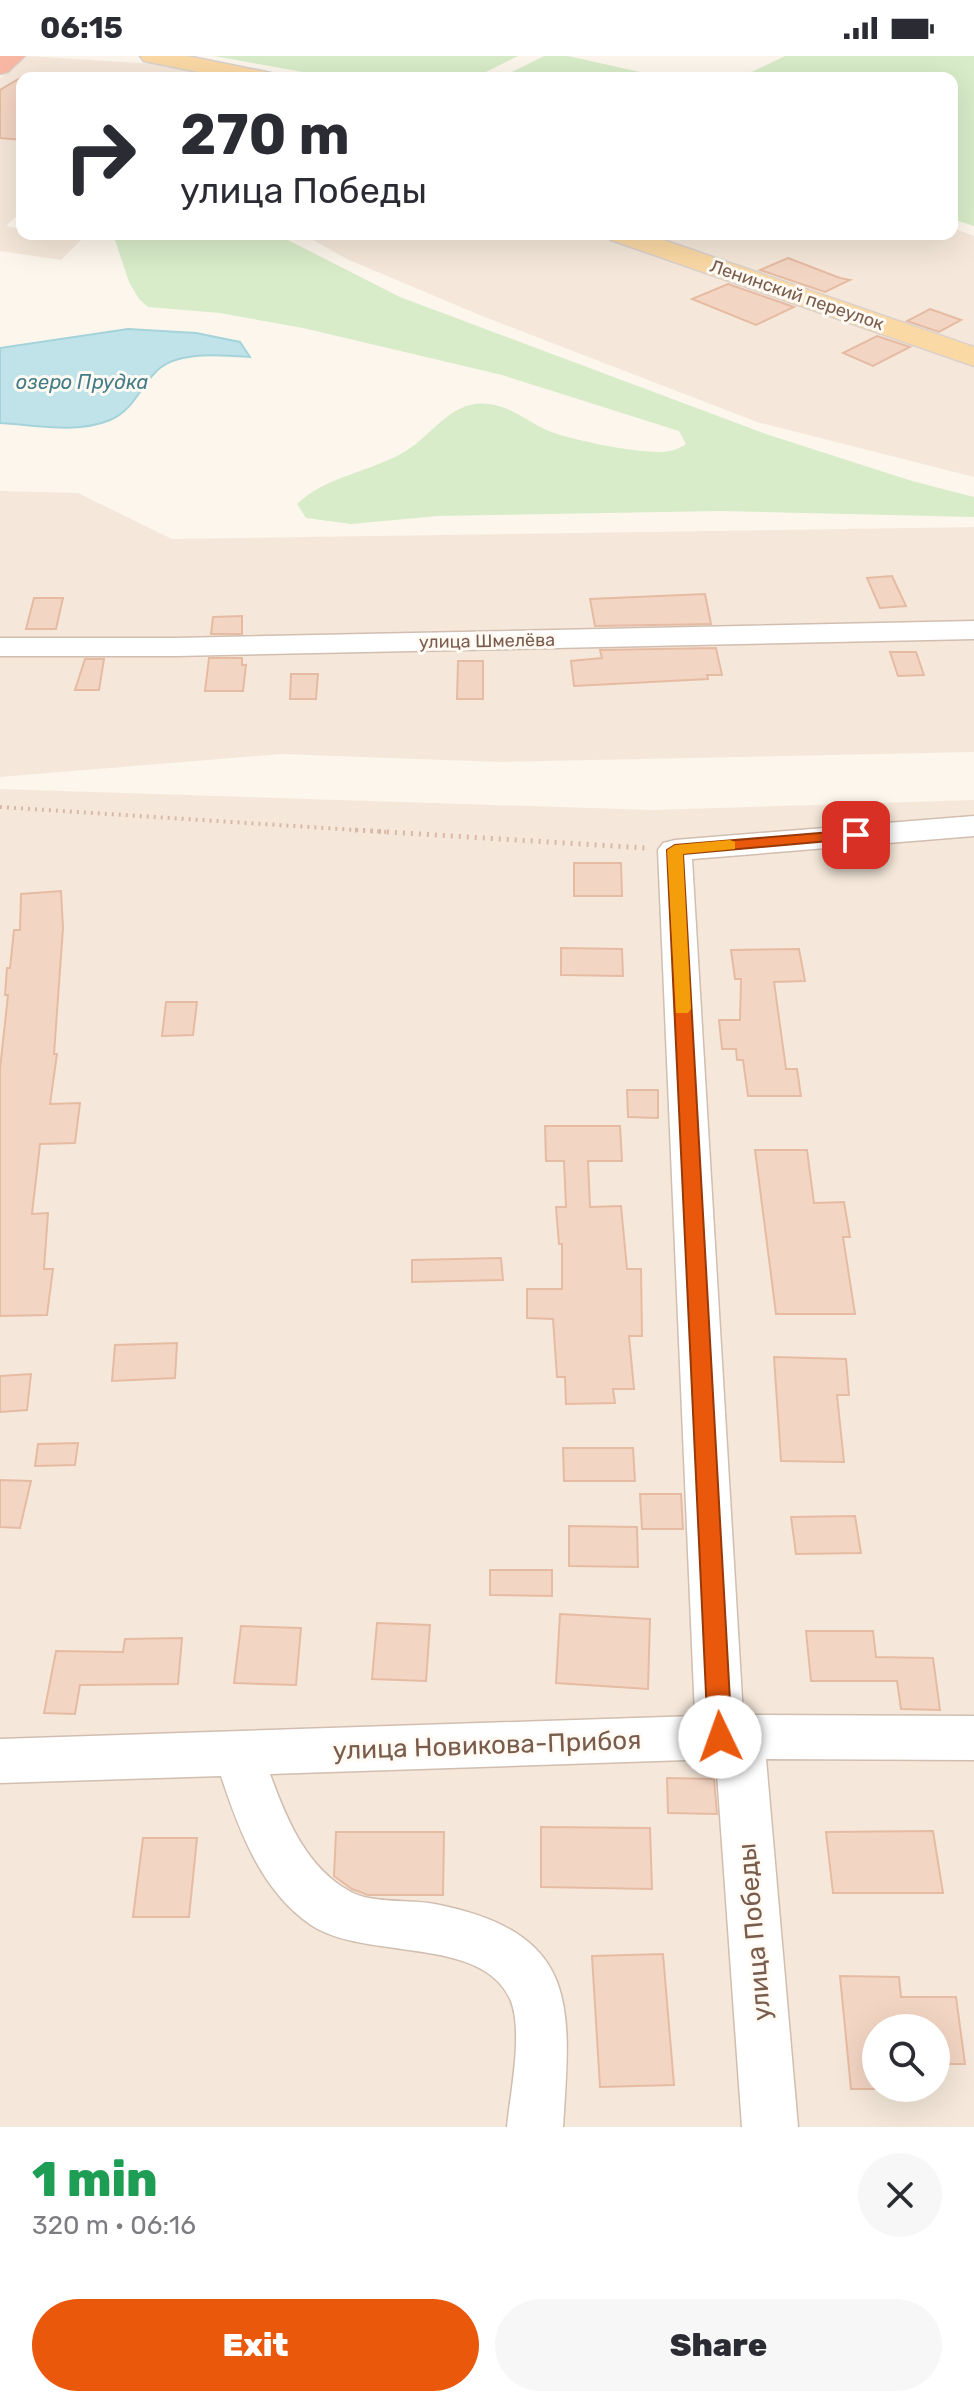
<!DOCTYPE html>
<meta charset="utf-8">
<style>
body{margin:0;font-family:Rubik,sans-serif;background:#f7f7f7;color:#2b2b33;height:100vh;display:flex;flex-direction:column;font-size:30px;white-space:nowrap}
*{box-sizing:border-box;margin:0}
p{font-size:26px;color:#7c7c81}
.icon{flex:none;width:44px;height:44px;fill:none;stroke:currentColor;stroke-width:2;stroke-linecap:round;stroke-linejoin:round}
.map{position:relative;height:2071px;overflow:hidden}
.side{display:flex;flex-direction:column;background:#fff;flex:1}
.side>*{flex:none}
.banner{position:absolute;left:16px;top:16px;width:942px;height:168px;border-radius:16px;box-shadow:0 8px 32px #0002;background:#fff;color:#2b2b33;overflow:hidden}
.buttons{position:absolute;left:862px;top:1958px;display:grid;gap:16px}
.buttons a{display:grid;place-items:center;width:88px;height:88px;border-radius:50%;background:#fff;box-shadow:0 8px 32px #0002;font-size:40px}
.pin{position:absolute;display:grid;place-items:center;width:68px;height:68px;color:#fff;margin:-34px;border-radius:16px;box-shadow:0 4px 12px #0006}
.me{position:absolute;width:88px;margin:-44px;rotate:357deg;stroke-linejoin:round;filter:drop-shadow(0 0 6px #0008)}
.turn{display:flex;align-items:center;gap:28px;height:168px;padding:0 32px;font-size:36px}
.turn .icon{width:104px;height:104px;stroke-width:2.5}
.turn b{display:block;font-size:56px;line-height:68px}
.round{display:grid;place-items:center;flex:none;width:84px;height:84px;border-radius:42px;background:#f7f7f7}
.summary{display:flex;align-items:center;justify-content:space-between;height:136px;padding:0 32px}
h1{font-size:48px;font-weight:800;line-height:60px;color:#1e9e55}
.action{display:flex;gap:16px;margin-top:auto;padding:16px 32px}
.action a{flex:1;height:92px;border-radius:48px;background:#ea580c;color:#fff;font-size:32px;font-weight:800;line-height:92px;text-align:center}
.action a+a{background:#f7f7f7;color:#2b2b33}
.status{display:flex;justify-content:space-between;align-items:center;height:56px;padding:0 40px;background:#fff;direction:ltr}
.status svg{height:22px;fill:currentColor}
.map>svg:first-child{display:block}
.residential{fill:#f5e8da;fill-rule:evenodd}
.green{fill:#d8ecc9}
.water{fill:#bfe3e8;stroke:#a5d3da;stroke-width:2}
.building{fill:#f3d5c3;stroke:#e6bba3;stroke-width:2}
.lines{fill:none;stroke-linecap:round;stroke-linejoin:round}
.minor-casing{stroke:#d1beb0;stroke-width:3}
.major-casing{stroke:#dad1cd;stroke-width:3}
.highway-casing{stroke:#dad1cd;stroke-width:3}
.path-far1{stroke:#d9b8a5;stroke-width:4;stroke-dasharray:2 5;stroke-linecap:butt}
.path{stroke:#d9b8a5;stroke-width:5;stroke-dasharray:2 6;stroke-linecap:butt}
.minor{fill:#fff;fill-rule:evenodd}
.major{fill:#fbd9a5;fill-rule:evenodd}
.highway{fill:#f7b7a3;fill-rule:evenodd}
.route{fill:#ea580c;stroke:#983908;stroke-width:2}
.slow{fill:#f59e0b}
.labels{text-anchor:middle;stroke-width:6;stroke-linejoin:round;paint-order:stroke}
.far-street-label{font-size:18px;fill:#7a5c4d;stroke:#fffaf3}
.far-water-label{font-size:20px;font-style:italic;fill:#437c86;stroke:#fffaf3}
.near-street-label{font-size:26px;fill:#7a5c4d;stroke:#fffaf3}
</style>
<div class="status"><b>06:15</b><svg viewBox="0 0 49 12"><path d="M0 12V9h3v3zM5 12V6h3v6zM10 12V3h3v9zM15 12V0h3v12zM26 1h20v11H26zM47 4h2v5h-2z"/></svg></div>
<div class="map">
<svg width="974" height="2071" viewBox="0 0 974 2071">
<rect width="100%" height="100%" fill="#fdf6ec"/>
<g class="residential">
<polygon points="28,0 154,8 232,22 22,22 22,155 6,170 22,173 22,178 83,182 61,204 0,195 0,22"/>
<polygon points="952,172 974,180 974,295 634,178 952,178"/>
<polygon points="302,178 593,178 974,309 974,421 757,366 482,260 349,204"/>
<polygon points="0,435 78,437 172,483 974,471 974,696 499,706 281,698 0,721"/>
<path d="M 0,733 L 652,754 L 974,744 L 974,2071 L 0,2071 ZM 876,1972 L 936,1972 L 936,2032 L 876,2032 Z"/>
</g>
<g class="green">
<polygon points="214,0 518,0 474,22 336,22"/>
<polygon points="544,0 568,0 667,22 500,22"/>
<polygon points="785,0 974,0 974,170 952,163 952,22 739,22"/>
<path d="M 113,178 L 276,178 L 400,241 L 769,379 L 912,425 L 974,441 L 974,461 L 720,455 L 438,460 L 351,468 L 306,462 L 297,448 C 326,420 371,416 406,395 C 433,378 453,343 488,348 C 512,350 529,367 549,375 C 570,384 649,400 670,395 C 675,394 682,391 686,388 L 679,375 L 502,319 L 303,272 L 220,257 L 148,251 L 139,243 L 129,226 Z"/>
</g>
<path class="water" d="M 128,273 L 196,277 L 240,286 L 250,301 C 225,299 181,295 160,312 C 141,327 135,354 110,364 C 77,378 35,369 0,367 L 0,292 Z"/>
<g class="building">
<polygon points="22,21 22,84 0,82 0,34"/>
<polygon points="788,202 840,222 850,224 825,236 760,214"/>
<polygon points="728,228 794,251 756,269 692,243"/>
<polygon points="930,253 961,264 939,276 907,265"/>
<polygon points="877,280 910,291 873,310 843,297"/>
<polygon points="892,520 906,550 880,552 867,522"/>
<polygon points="705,538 711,568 595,570 590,543"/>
<polygon points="34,542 63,542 56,573 26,573"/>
<polygon points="242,560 242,578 211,578 213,561"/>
<polygon points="716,592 722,619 707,619 708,623 574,630 571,605 602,602 600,594"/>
<polygon points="890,596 916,596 924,619 898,620"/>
<polygon points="209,602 242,602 242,609 246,609 243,635 205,635"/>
<polygon points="85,603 104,603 99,634 75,634"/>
<polygon points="458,605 483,605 483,643 457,643"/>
<polygon points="291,618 318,618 316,643 290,643"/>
<polygon points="574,807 621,807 622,840 574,840"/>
<polygon points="61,835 63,872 54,998 57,998 50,1048 80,1047 75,1087 40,1088 32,1158 48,1157 44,1213 53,1213 47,1259 0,1260 0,1013 8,939 5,939 7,912 10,912 14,874 20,874 21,838"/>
<polygon points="561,892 622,893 623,920 561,919"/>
<polygon points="799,893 805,925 774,926 786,1013 797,1013 801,1040 748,1040 743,1004 737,1004 736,993 722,993 719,964 740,964 741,923 735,923 731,894"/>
<polygon points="166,946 197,946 193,979 162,980"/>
<polygon points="627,1034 658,1034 658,1062 628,1061"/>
<polygon points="545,1070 620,1070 622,1105 588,1105 590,1151 621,1150 627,1213 641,1213 642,1280 629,1280 634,1333 613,1333 615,1347 566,1348 565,1321 557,1321 553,1263 527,1262 527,1233 562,1233 562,1188 559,1188 556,1151 566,1151 564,1105 546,1105"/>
<polygon points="755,1094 807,1094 814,1147 844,1146 850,1181 843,1181 855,1258 776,1258"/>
<polygon points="501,1202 503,1224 412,1226 412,1204"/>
<polygon points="177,1287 175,1322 112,1325 115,1289"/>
<polygon points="774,1301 846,1303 849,1339 837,1339 844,1406 781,1405"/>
<polygon points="31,1318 27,1354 0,1356 0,1320"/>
<polygon points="78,1387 75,1409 35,1410 38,1388"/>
<polygon points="563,1392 633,1392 635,1425 564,1425"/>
<polygon points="0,1424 31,1425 20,1472 0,1471"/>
<polygon points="640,1438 681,1438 683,1473 642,1473"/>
<polygon points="855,1460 861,1497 796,1498 791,1461"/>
<polygon points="569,1470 637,1471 638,1511 569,1510"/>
<polygon points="490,1514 552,1514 552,1540 490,1539"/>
<polygon points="560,1558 650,1563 648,1633 556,1627"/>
<polygon points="377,1567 430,1569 426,1625 372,1623"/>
<polygon points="241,1570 301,1572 296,1629 234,1627"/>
<polygon points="806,1575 873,1575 876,1601 933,1602 940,1654 901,1653 897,1625 811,1625"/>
<polygon points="182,1582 178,1628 80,1629 75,1658 44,1657 56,1595 123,1596 125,1583"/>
<polygon points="667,1722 714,1723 717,1758 668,1757"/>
<polygon points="541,1771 650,1772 652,1833 541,1831"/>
<polygon points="933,1775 943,1837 833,1837 826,1776"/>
<polygon points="336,1776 444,1776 443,1839 368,1839 352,1833 334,1820"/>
<polygon points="143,1782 197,1782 189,1861 133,1861"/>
<polygon points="663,1898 674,2029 600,2031 592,1900"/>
<polygon points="840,1920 899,1921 901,1941 956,1941 965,2008 936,2008 936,1972 876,1972 876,2033 851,2033"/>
</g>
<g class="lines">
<defs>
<g id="minor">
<polygon points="974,565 974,583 176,600 0,600 0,582 176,582"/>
<path d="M 974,760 L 974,780 L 692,803 L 743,1659 L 974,1660 L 974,1704 L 766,1703 L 798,2071 L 742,2071 L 716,1703 L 270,1718 C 286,1762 306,1812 351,1836 C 374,1848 409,1843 435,1848 C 580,1877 571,1948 563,2071 L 507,2071 C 510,2038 524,1974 510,1943 C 481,1879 365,1905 311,1869 C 261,1835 239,1774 221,1720 L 0,1727 L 0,1683 L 695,1660 L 658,794 L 663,787 L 675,784 Z"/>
</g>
<g id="major">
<polygon points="140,0 187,0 271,17 275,22 228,22 144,5"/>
<polygon points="607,178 646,178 974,291 974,310 611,184"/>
</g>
<polygon id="highway" points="0,0 25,0 8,16 0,18"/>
</defs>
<use href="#minor" class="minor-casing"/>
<use href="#major" class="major-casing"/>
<use href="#highway" class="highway-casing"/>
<polyline class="path-far1" points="0,751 387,776"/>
<polyline class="path" points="355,774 646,792"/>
<use href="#minor" class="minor"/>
<use href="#major" class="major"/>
<use href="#highway" class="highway"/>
</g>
<polygon class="route" points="856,774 862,776 862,782 683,798 732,1681 728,1689 720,1692 711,1689 708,1681 667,794 675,789"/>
<polygon class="slow" points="730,784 735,786 735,793 683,798 691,953 688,957 676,957 667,794 675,789"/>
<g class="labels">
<g class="far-street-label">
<text transform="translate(797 239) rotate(19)" y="6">Ленинский переулок</text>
<text transform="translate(487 585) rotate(-1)" y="6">улица Шмелёва</text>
</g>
<g class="far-water-label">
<text x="82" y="333">озеро Прудка</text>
</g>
<g class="near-street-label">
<text transform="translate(487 1689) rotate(-2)" y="9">улица Новикова-Прибоя</text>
<text transform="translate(754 1876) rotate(-95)" y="9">улица Победы</text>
</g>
</g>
</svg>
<div class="buttons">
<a><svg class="icon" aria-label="search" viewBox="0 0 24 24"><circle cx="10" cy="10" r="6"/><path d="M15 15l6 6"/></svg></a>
</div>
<div class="pin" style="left:856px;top:779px;background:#d93025"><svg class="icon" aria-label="arrive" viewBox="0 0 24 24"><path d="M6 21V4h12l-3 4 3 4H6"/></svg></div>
<svg class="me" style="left:720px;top:1681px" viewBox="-20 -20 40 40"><circle r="19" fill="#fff"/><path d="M0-13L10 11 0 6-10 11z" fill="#ea580c"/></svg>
<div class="banner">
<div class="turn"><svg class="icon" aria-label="right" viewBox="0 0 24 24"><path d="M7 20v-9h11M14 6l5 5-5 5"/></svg><div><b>270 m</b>улица Победы</div></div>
</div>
</div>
<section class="side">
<div class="summary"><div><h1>1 min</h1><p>320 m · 06:16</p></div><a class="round"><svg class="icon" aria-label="close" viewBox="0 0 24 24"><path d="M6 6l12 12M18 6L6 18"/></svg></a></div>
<div class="action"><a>Exit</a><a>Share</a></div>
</section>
